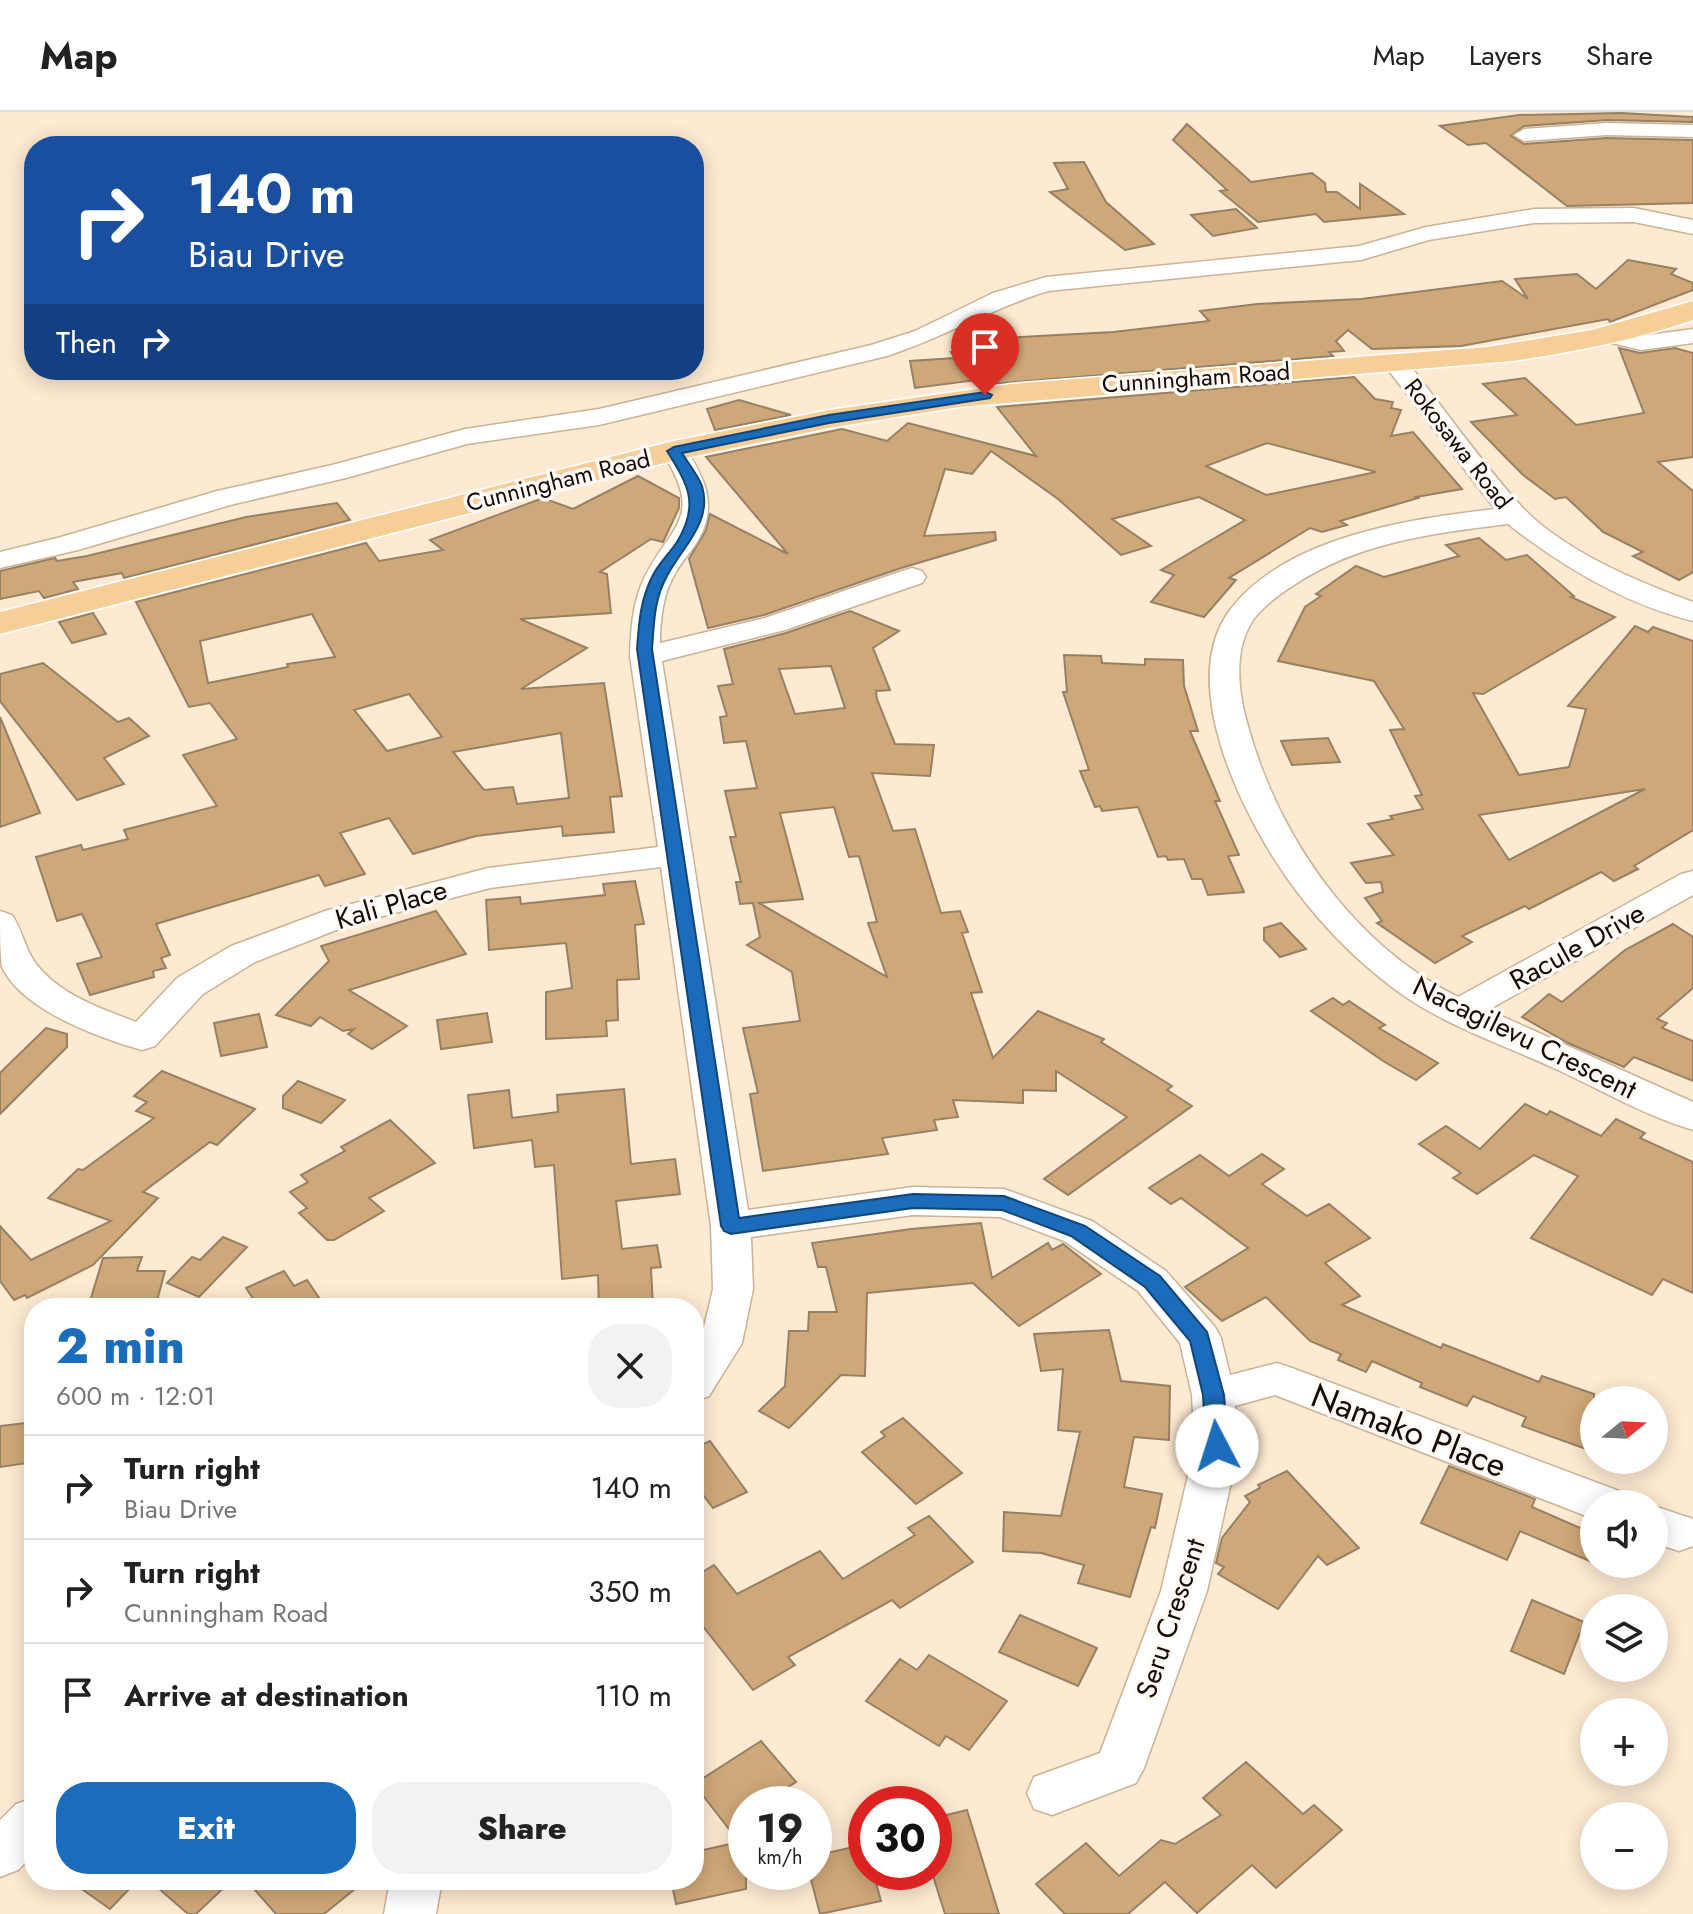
<!DOCTYPE html>
<meta charset="utf-8">
<style>
body{margin:0;font-family:Jost,sans-serif;background:#f2f2f2;color:#222;height:100vh;display:flex;flex-direction:column;font-size:30px;white-space:nowrap}
*{box-sizing:border-box;margin:0}
p{font-size:26px;color:#767676}
.icon{flex:none;width:44px;height:44px;fill:none;stroke:currentColor;stroke-width:2;stroke-linecap:round;stroke-linejoin:round}
.map{position:relative;flex:1;overflow:hidden}
.panel{position:absolute;left:24px;top:1186px;width:680px;height:592px;display:flex;flex-direction:column;background:#fff;border-radius:32px;box-shadow:0 4px 20px #0003}
.panel>*{flex:none}
.hud{position:absolute;left:24px;top:24px;width:680px;height:244px;border-radius:32px;box-shadow:0 4px 20px #0003;background:#1a4fa0;color:#fff;overflow:hidden}
.needle{width:52px;rotate:72deg}
.tools{position:absolute;left:1580px;top:1274px;display:grid;gap:16px}
.tools a{display:grid;place-items:center;width:88px;height:88px;border-radius:50%;background:#fff;box-shadow:0 4px 20px #0003;font-size:40px}
.speed{position:absolute;left:728px;top:1674px;display:flex;gap:16px;font-size:40px;font-weight:700;text-align:center}
.speed>*{display:grid;place-content:center;width:104px;height:104px;border-radius:50%;background:#fff;box-shadow:0 4px 20px #0003;line-height:1}
.speed small{font-size:20px;font-weight:400}
.speed .limit{border:12px solid #d22;background:#fff;color:#111}
.pin{position:absolute;display:grid;place-items:center;width:68px;height:68px;color:#fff;margin:-82px -34px;border-radius:50% 50% 50% 0;rotate:-45deg;box-shadow:0 0 8px #0007}
.pin .icon{rotate:45deg}
.me{position:absolute;width:88px;margin:-44px;rotate:355deg;stroke-linejoin:round;filter:drop-shadow(0 0 6px #0008)}
.turn{display:flex;align-items:center;gap:28px;height:168px;padding:0 32px;font-size:36px}
.turn .icon{width:104px;height:104px;stroke-width:2.5}
.turn b{display:block;font-size:56px;line-height:68px}
.then{display:flex;align-items:center;height:76px;padding:0 32px;background:#0003;gap:16px;font-size:30px}
.round{display:grid;place-items:center;flex:none;width:84px;height:84px;border-radius:32px;background:#f2f2f2}
.headline{display:flex;align-items:center;justify-content:space-between;height:136px;padding:0 32px}
h1{font-size:48px;font-weight:800;line-height:60px;color:#1b6cba}
.action{display:flex;gap:16px;margin-top:auto;padding:16px 32px}
.action a{flex:1;height:92px;border-radius:32px;background:#1b6cba;color:#fff;font-size:32px;font-weight:800;line-height:92px;text-align:center}
.action a+a{background:#f2f2f2;color:#222}
ul{padding:0;list-style:none}
li{display:flex;align-items:center;gap:24px;height:104px;padding:0 32px;border-top:2px solid #e0e0e0}
li div{flex:1}
li b{display:block;font-size:30px}
li em{font-style:normal}
header{display:flex;align-items:center;gap:48px;box-sizing:border-box;height:112px;padding:0 40px;background:#fff;border-bottom:2px solid #e0e0e0}
header strong{font-size:38px}
nav{display:flex;gap:44px;margin-inline-start:auto;font-size:28px}
.map>svg:first-child{display:block}
.building{fill:#cfa879;stroke:#978165;stroke-width:2;fill-rule:evenodd}
.lines{fill:none;stroke-linecap:round;stroke-linejoin:round}
.minor-casing{stroke:#cab295;stroke-width:3}
.major-casing{stroke:#fff;stroke-width:3}
.minor{fill:#fff;fill-rule:evenodd}
.major{fill:#f6ce98;fill-rule:evenodd}
.route{fill:#1b6cba;stroke:#124679;stroke-width:2}
.labels{text-anchor:middle;stroke-width:7;stroke-linejoin:round;paint-order:stroke}
.far-street-label{font-size:24px;fill:#150d04;stroke:#fffaf4}
.street-label{font-size:28px;fill:#150d04;stroke:#fffaf4}
.near-street-label{font-size:34px;fill:#150d04;stroke:#fffaf4}
</style>
<header>
<strong>Map</strong>
<nav><a>Map</a><a>Layers</a><a>Share</a></nav>
</header>
<div class="map">
<svg width="1693" height="1802" viewBox="0 0 1693 1802">
<rect width="100%" height="100%" fill="#feead2"/>
<g class="building">
<polygon points="1621,1 1693,5 1693,10 1607,8 1524,14 1511,24 1524,32 1607,26 1693,28 1693,91 1567,94 1486,31 1468,33 1440,14 1519,3"/>
<polygon points="1187,12 1251,70 1312,61 1325,71 1326,80 1337,80 1360,97 1360,72 1404,102 1324,110 1316,102 1258,110 1220,79 1227,78 1173,28"/>
<polygon points="1084,50 1106,90 1154,132 1125,138 1050,80 1068,77 1054,51"/>
<polygon points="1236,97 1257,116 1213,124 1191,103"/>
<polygon points="1628,148 1676,157 1671,162 1693,171 1693,178 1610,210 1608,207 1461,234 1372,237 1348,218 1336,229 1344,239 1329,240 1333,244 980,273 976,268 915,276 910,249 955,246 951,240 989,236 984,227 1113,220 1209,209 1200,199 1257,192 1361,187 1502,169 1528,187 1515,167 1577,162 1596,177"/>
<polygon points="1619,236 1640,241 1675,236 1693,241 1693,345 1658,350 1693,379 1693,460 1679,468 1633,444 1643,440 1603,420 1566,385 1555,387 1523,363 1471,310 1517,303 1483,272 1525,266 1576,313 1644,301"/>
<path d="M 1354,265 L 1375,287 L 1393,290 L 1391,296 L 1401,298 L 1391,324 L 1413,320 L 1462,377 L 1416,385 L 1418,386 L 1340,409 L 1347,413 L 1322,420 L 1310,416 L 1229,466 L 1236,468 L 1204,505 L 1151,490 L 1174,463 L 1161,458 L 1245,408 L 1199,385 L 1112,407 L 1151,434 L 1121,443 L 1058,387 L 991,339 L 972,362 L 945,357 L 924,424 L 995,420 L 996,428 L 901,456 L 764,503 L 708,516 L 689,447 L 706,418 L 710,402 L 788,442 L 706,345 L 842,317 L 887,329 L 908,311 L 1036,344 L 997,295 ZM 1267,331 L 1376,360 L 1266,383 L 1206,354 Z"/>
<polygon points="739,288 791,303 715,318 707,297"/>
<path d="M 638,364 L 679,386 L 679,396 L 663,430 L 651,427 L 600,460 L 607,462 L 611,501 L 520,507 L 587,536 L 521,577 L 604,571 L 622,684 L 610,685 L 614,720 L 563,724 L 562,714 L 476,724 L 413,742 L 389,706 L 340,721 L 365,762 L 325,774 L 319,763 L 156,812 L 170,843 L 161,846 L 166,856 L 153,859 L 154,865 L 90,883 L 77,852 L 102,845 L 82,802 L 57,809 L 36,745 L 81,733 L 83,738 L 128,727 L 124,718 L 217,694 L 183,643 L 237,627 L 210,591 L 189,595 L 136,490 L 366,431 L 379,449 L 443,438 L 430,428 L 543,386 L 573,397 ZM 312,502 L 335,545 L 287,552 L 288,555 L 208,571 L 200,529 ZM 409,582 L 442,625 L 387,639 L 354,598 ZM 561,621 L 569,686 L 517,692 L 513,675 L 484,678 L 453,640 Z"/>
<polygon points="337,391 350,408 124,466 122,461 73,470 78,477 44,486 39,479 0,487 0,459 55,446 57,449 87,444 246,405"/>
<path d="M 1479,426 L 1506,448 L 1527,443 L 1574,484 L 1571,485 L 1615,505 L 1483,582 L 1473,581 L 1519,663 L 1569,655 L 1586,597 L 1568,594 L 1635,514 L 1648,520 L 1653,515 L 1693,529 L 1693,718 L 1634,754 L 1638,757 L 1614,769 L 1601,760 L 1529,797 L 1525,794 L 1462,824 L 1472,830 L 1435,851 L 1377,811 L 1382,809 L 1365,786 L 1383,780 L 1381,770 L 1366,771 L 1351,751 L 1394,743 L 1368,712 L 1393,707 L 1390,704 L 1423,697 L 1415,684 L 1422,683 L 1390,618 L 1404,617 L 1374,569 L 1278,549 L 1305,495 L 1321,484 L 1316,482 L 1356,454 L 1384,465 L 1459,444 L 1446,433 ZM 1645,677 L 1509,748 L 1479,703 Z"/>
<path d="M 850,499 L 899,519 L 873,536 L 890,578 L 876,579 L 877,587 L 895,632 L 934,633 L 930,664 L 872,661 L 893,719 L 915,717 L 941,801 L 960,799 L 968,820 L 962,821 L 982,880 L 971,881 L 993,946 L 1038,899 L 1104,927 L 1101,930 L 1172,974 L 1167,978 L 1192,994 L 1068,1083 L 1044,1067 L 1127,1005 L 1056,959 L 1056,979 L 1023,978 L 1023,991 L 953,988 L 958,1005 L 934,1008 L 937,1018 L 882,1026 L 888,1042 L 763,1059 L 750,982 L 758,981 L 743,916 L 800,909 L 792,860 L 747,833 L 760,825 L 753,791 L 740,792 L 736,770 L 741,770 L 730,725 L 736,725 L 725,679 L 757,676 L 746,629 L 724,631 L 720,605 L 727,604 L 718,574 L 733,572 L 724,537 L 786,521 ZM 831,554 L 845,596 L 795,602 L 779,557 ZM 834,695 L 849,745 L 859,744 L 877,810 L 868,811 L 887,865 L 759,791 L 803,787 L 780,701 Z"/>
<polygon points="93,501 106,522 72,531 59,510"/>
<polygon points="1064,543 1101,544 1102,551 1145,553 1145,547 1183,548 1184,574 1198,619 1190,619 1220,689 1215,689 1239,743 1228,744 1244,780 1208,783 1202,767 1192,767 1184,747 1168,748 1166,744 1158,745 1138,695 1102,699 1100,694 1095,695 1080,659 1089,658 1063,580 1067,580"/>
<polygon points="43,551 118,610 129,606 149,624 104,646 124,672 77,688 0,589 0,562"/>
<polygon points="0,605 40,701 0,715"/>
<polygon points="1328,626 1340,650 1292,653 1281,629"/>
<polygon points="635,769 644,812 635,813 639,867 617,868 618,908 606,909 607,924 546,927 546,880 572,876 566,831 489,838 486,788 520,785 521,792 605,783 603,772"/>
<polygon points="436,799 466,842 349,878 407,914 372,937 348,922 354,917 343,919 320,905 311,914 276,903 329,849 321,834"/>
<polygon points="1281,811 1306,837 1280,845 1264,828 1264,816"/>
<polygon points="1673,812 1693,825 1693,876 1657,907 1667,911 1662,916 1693,929 1693,969 1634,945 1624,955 1568,931 1522,905 1549,882 1562,890 1625,838"/>
<polygon points="1333,886 1343,893 1349,889 1385,913 1379,916 1438,951 1416,968 1383,949 1311,899"/>
<polygon points="487,901 492,930 441,937 437,908"/>
<polygon points="259,902 267,935 221,944 214,911"/>
<polygon points="46,916 67,922 67,935 0,1002 0,961"/>
<polygon points="162,959 255,997 217,1033 210,1030 143,1080 158,1086 93,1153 27,1186 25,1183 14,1188 0,1169 0,1114 31,1148 111,1109 48,1086 78,1057 83,1058 154,1006 136,999 147,990 134,984"/>
<polygon points="298,969 345,988 321,1011 283,996 283,984"/>
<polygon points="624,977 631,1052 675,1047 680,1082 616,1089 622,1137 657,1133 661,1155 651,1156 653,1196 599,1196 598,1163 562,1167 554,1053 535,1055 532,1028 474,1036 468,983 509,978 512,1006 558,1000 557,983"/>
<polygon points="1525,992 1547,1003 1550,999 1601,1024 1616,1007 1645,1021 1640,1026 1693,1050 1693,1181 1663,1167 1652,1183 1531,1126 1578,1064 1534,1043 1477,1082 1453,1066 1461,1061 1419,1032 1446,1014 1480,1037"/>
<polygon points="390,1008 435,1051 369,1086 384,1099 334,1128 327,1128 299,1101 307,1096 290,1080 308,1070 301,1063 345,1039 341,1035"/>
<polygon points="1262,1042 1284,1057 1262,1072 1307,1104 1329,1092 1370,1126 1325,1151 1360,1184 1342,1193 1441,1236 1443,1232 1539,1270 1542,1264 1594,1282 1594,1336 1587,1333 1586,1337 1522,1314 1526,1305 1473,1284 1467,1294 1420,1275 1422,1271 1372,1249 1366,1260 1338,1248 1341,1242 1310,1229 1266,1185 1222,1209 1185,1175 1248,1136 1181,1086 1171,1092 1149,1076 1200,1043 1229,1064"/>
<polygon points="981,1111 992,1166 1048,1131 1052,1138 1063,1132 1101,1162 1019,1214 973,1171 867,1181 865,1264 841,1263 789,1316 759,1299 785,1274 789,1219 808,1219 809,1200 837,1200 826,1155 818,1155 812,1131 911,1117"/>
<polygon points="223,1125 247,1135 199,1185 167,1171 192,1145 200,1148"/>
<polygon points="142,1145 137,1159 165,1159 155,1196 88,1196 103,1146"/>
<polygon points="284,1159 294,1174 307,1168 326,1196 244,1196 256,1191 246,1176"/>
<polygon points="1109,1218 1121,1269 1170,1274 1169,1328 1134,1325 1124,1375 1162,1382 1155,1416 1151,1415 1130,1485 1078,1471 1084,1453 1041,1441 1003,1439 1004,1400 1061,1404 1080,1320 1058,1318 1063,1257 1041,1259 1034,1222"/>
<polygon points="903,1306 962,1361 916,1392 862,1340 885,1324 881,1320"/>
<polygon points="34,1310 34,1350 0,1355 0,1314"/>
<polygon points="710,1329 747,1380 713,1396 694,1371 694,1336"/>
<polygon points="1449,1354 1535,1387 1532,1395 1594,1422 1594,1451 1520,1419 1507,1448 1421,1411"/>
<polygon points="1287,1359 1359,1436 1327,1453 1318,1444 1278,1497 1218,1462 1224,1455 1216,1451 1222,1426 1250,1390 1245,1384 1260,1376 1258,1373"/>
<polygon points="929,1404 973,1450 900,1496 892,1488 788,1545 795,1553 753,1578 694,1503 694,1465 714,1453 737,1482 820,1439 843,1467 915,1423 908,1416"/>
<polygon points="1532,1488 1584,1510 1564,1562 1511,1539"/>
<polygon points="1020,1503 1097,1536 1078,1574 999,1540"/>
<polygon points="929,1543 1007,1589 969,1638 946,1624 939,1634 866,1589 900,1547 917,1558"/>
<polygon points="761,1629 796,1670 782,1679 793,1692 746,1692 746,1777 676,1792 671,1768 694,1768 694,1740 739,1730 694,1672"/>
<polygon points="1246,1650 1303,1702 1314,1693 1342,1718 1276,1776 1252,1753 1197,1801 1165,1770 1128,1802 1065,1802 1036,1772 1086,1731 1119,1764 1161,1728 1175,1732 1221,1703 1203,1686"/>
<polygon points="967,1698 999,1802 945,1802 934,1767 934,1706"/>
<polygon points="866,1732 866,1760 873,1760 881,1789 820,1802 809,1760 814,1760 814,1744"/>
<polygon points="69,1768 138,1768 110,1797"/>
<polygon points="149,1768 232,1768 196,1802 188,1802"/>
<polygon points="246,1768 366,1768 324,1802 276,1802"/>
</g>
<g class="lines">
<defs>
<g id="minor">
<polygon points="1607,11 1693,13 1693,25 1607,23 1524,29 1514,23 1524,17"/>
<path d="M 1634,96 L 1693,108 L 1693,122 L 1634,110 L 1534,111 L 1429,128 L 1361,148 L 1048,179 C 993,196 942,226 887,244 L 599,313 L 467,332 L 346,366 L 234,392 L 78,438 L 0,456 L 0,440 L 61,425 L 217,379 L 332,353 L 465,317 L 599,297 L 871,233 L 915,219 L 993,181 L 1046,165 L 1359,134 L 1426,115 L 1534,97 Z"/>
<polygon points="1609,216 1641,224 1693,217 1693,231 1641,238 1600,228 1597,223 1600,218"/>
<path d="M 1395,244 L 1404,246 C 1443,295 1480,349 1522,395 C 1563,439 1638,470 1693,490 L 1693,509 C 1625,492 1563,455 1508,412 C 1434,421 1358,430 1294,473 C 1280,482 1263,494 1253,508 C 1233,539 1238,580 1248,614 C 1278,724 1353,833 1458,885 L 1681,762 L 1693,759 L 1693,783 L 1488,898 L 1693,990 L 1693,1018 C 1648,1005 1603,979 1560,959 C 1503,932 1438,912 1388,872 C 1353,845 1321,812 1295,777 C 1247,713 1174,573 1230,498 C 1286,424 1410,407 1495,397 L 1383,251 L 1386,246 Z"/>
<path d="M 674,331 L 683,333 C 705,365 719,394 697,430 C 691,440 682,449 676,460 C 663,481 660,507 660,531 L 765,506 L 902,459 L 912,456 L 922,459 L 926,465 L 922,471 L 785,518 L 662,549 L 748,1098 L 913,1075 L 1004,1077 L 1092,1109 L 1166,1159 L 1215,1215 L 1221,1226 L 1230,1263 L 1277,1251 L 1292,1256 L 1619,1379 L 1625,1392 L 1594,1392 L 1594,1407 L 1275,1283 L 1235,1294 L 1239,1334 L 1207,1479 L 1144,1656 L 1136,1671 L 1052,1703 L 1034,1697 L 1027,1681 L 1034,1665 L 1100,1641 L 1161,1479 L 1195,1334 L 1192,1283 L 1180,1231 L 1138,1179 L 1064,1129 L 1000,1105 L 913,1103 L 751,1125 L 753,1177 L 742,1231 L 709,1284 L 694,1289 L 694,1239 L 701,1228 L 713,1177 L 711,1114 L 661,755 L 490,776 L 349,813 L 255,850 L 203,882 L 155,934 L 142,938 C 99,926 22,898 2,855 C 0,841 0,815 0,799 L 12,803 C 22,817 24,834 34,849 C 57,882 100,896 136,910 L 177,866 L 231,834 L 325,799 L 488,756 L 658,735 L 630,544 C 631,519 632,495 642,471 C 667,414 708,409 661,339 L 665,333 Z"/>
<polygon points="1654,1394 1693,1407 1693,1434 1679,1439 1654,1431"/>
<polygon points="34,1686 34,1742 18,1758 0,1765 0,1708 16,1692"/>
<polygon points="390,1768 442,1768 436,1802 384,1802"/>
</g>
<path id="major" d="M 1693,189 L 1693,208 C 1635,228 1574,240 1513,249 L 959,295 L 829,316 L 676,348 L 0,522 L 0,500 L 674,329 L 829,298 L 1011,272 L 1487,235 L 1592,218 Z"/>
</defs>
<use href="#minor" class="minor-casing"/>
<use href="#major" class="major-casing"/>
<use href="#minor" class="minor"/>
<use href="#major" class="major"/>
</g>
<path class="route" d="M 985,280 L 992,283 L 990,286 L 829,311 L 682,341 C 688,351 698,363 702,374 C 713,410 682,435 667,464 C 654,487 654,511 652,537 L 739,1106 L 913,1082 L 1004,1084 L 1085,1114 L 1160,1164 L 1207,1220 L 1224,1283 L 1228,1334 L 1225,1340 L 1217,1342 L 1210,1340 L 1206,1334 L 1203,1283 L 1190,1229 L 1145,1175 L 1071,1124 L 1002,1098 L 913,1096 L 731,1122 L 724,1119 L 721,1114 L 637,537 C 639,511 640,489 652,465 C 658,452 669,442 677,430 C 700,392 688,373 667,339 L 674,335 L 829,303 Z"/>
<g class="labels">
<g class="far-street-label">
<text transform="translate(1196 266) rotate(-4)" y="8">Cunningham Road</text>
<text transform="translate(1458 332) rotate(52)" y="8">Rokosawa Road</text>
<text transform="translate(558 369) rotate(-14)" y="8">Cunningham Road</text>
</g>
<g class="street-label">
<text transform="translate(391 792) rotate(-16)" y="10">Kali Place</text>
<text transform="translate(1577 834) rotate(-29)" y="10">Racule Drive</text>
<text transform="translate(1525 925) rotate(26)" y="10">Nacagilevu Crescent</text>
<text transform="translate(1170 1506) rotate(-72)" y="10">Seru Crescent</text>
</g>
<g class="near-street-label">
<text transform="translate(1409 1318) rotate(21)" y="12">Namako Place</text>
</g>
</g>
</svg>
<div class="tools">
<a><svg class="needle" viewBox="-14 -14 28 28"><path d="M0-13l5 13h-10z" fill="#e53935"/><path d="M0 13l5-13h-10z" fill="#767676"/></svg></a>
<a><svg class="icon" aria-label="sound" viewBox="0 0 24 24"><path d="M4 9h4l5-4v14l-5-4H4zM17 9q2 3 0 6"/></svg></a>
<a><svg class="icon" aria-label="layers" viewBox="0 0 24 24"><path d="M12 4l9 5-9 5-9-5zM3 14l9 5 9-5"/></svg></a>
<a>+</a>
<a>−</a>
</div>
<div class="speed"><div>19<small>km/h</small></div><div class="limit">30</div></div>
<div class="pin" style="left:985px;top:283px;background:#d93025"><svg class="icon" aria-label="arrive" viewBox="0 0 24 24"><path d="M6 21V4h12l-3 4 3 4H6"/></svg></div>
<svg class="me" style="left:1217px;top:1334px" viewBox="-20 -20 40 40"><circle r="19" fill="#fff"/><path d="M0-13L10 11 0 6-10 11z" fill="#1b6cba"/></svg>
<div class="hud">
<div class="turn"><svg class="icon" aria-label="right" viewBox="0 0 24 24"><path d="M7 20v-9h11M14 6l5 5-5 5"/></svg><div><b>140 m</b>Biau Drive</div></div>
<div class="then">Then<svg class="icon" aria-label="right" viewBox="0 0 24 24"><path d="M7 20v-9h11M14 6l5 5-5 5"/></svg></div>
</div>
<section class="panel">
<div class="headline"><div><h1>2 min</h1><p>600 m · 12:01</p></div><a class="round"><svg class="icon" aria-label="close" viewBox="0 0 24 24"><path d="M6 6l12 12M18 6L6 18"/></svg></a></div>
<ul>
<li><svg class="icon" aria-label="right" viewBox="0 0 24 24"><path d="M7 20v-9h11M14 6l5 5-5 5"/></svg><div><b>Turn right</b><p>Biau Drive</p></div><em>140 m</em></li>
<li><svg class="icon" aria-label="right" viewBox="0 0 24 24"><path d="M7 20v-9h11M14 6l5 5-5 5"/></svg><div><b>Turn right</b><p>Cunningham Road</p></div><em>350 m</em></li>
<li><svg class="icon" aria-label="arrive" viewBox="0 0 24 24"><path d="M6 21V4h12l-3 4 3 4H6"/></svg><div><b>Arrive at destination</b></div><em>110 m</em></li>
</ul>
<div class="action"><a>Exit</a><a>Share</a></div>
</section>
</div>
